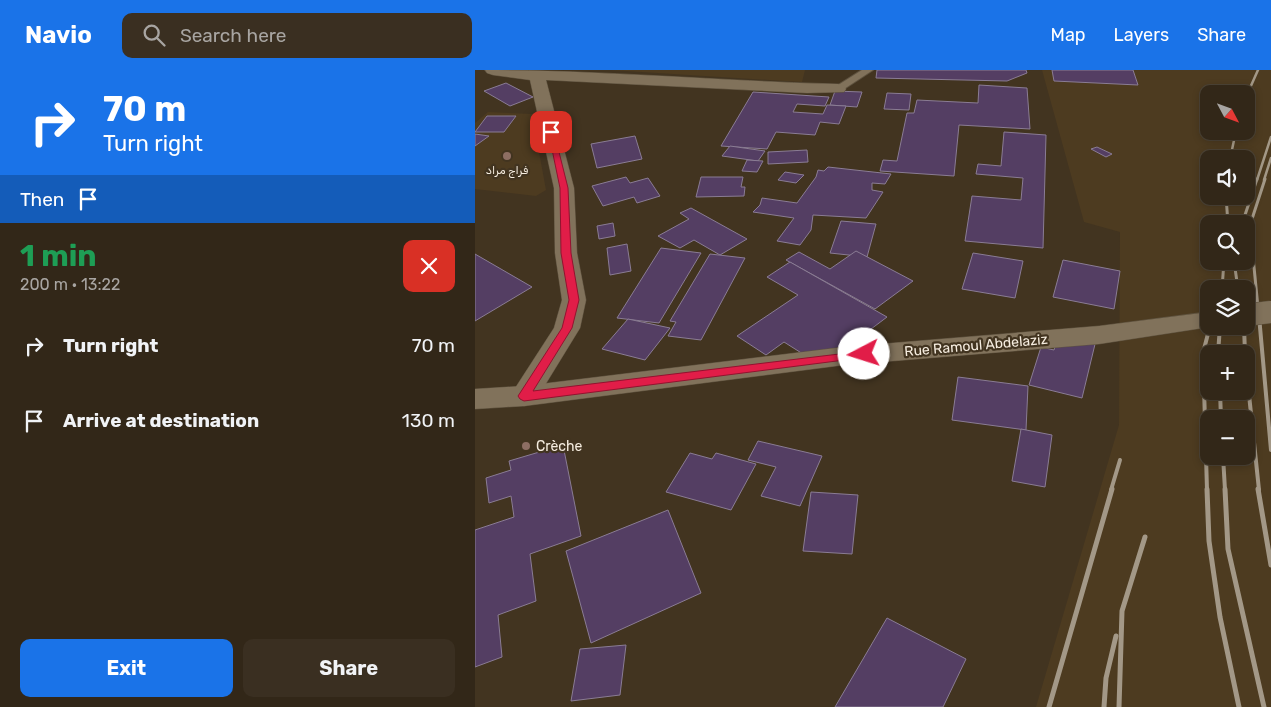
<!DOCTYPE html>
<meta charset="utf-8">
<style>
body{margin:0;font-family:Rubik,"Noto Sans Arabic",sans-serif;background:#3a2f21;color:#f1f3f6;height:100vh;display:flex;flex-direction:column;font-size:19px;white-space:nowrap}
*{box-sizing:border-box;margin:0}
p{font-size:16px;color:#a8a5a2}
.icon{flex:none;width:28px;height:28px;fill:none;stroke:currentColor;stroke-width:2;stroke-linecap:round;stroke-linejoin:round}
.map{position:relative;flex:1;overflow:hidden}
.panel{display:flex;flex-direction:column;background:#322718;width:475px}
.panel>*{flex:none}
.banner{background:#1a73e8;color:#fff;overflow:hidden}
.needle{width:32px;rotate:131deg}
.fabs{position:absolute;left:725px;top:15px;display:grid;gap:10px}
.fabs a{display:grid;place-items:center;width:55px;height:55px;border-radius:10px;background:#322718;box-shadow:0 2px 8px #0003,0 0 0 1px #4d4437;font-size:25px}
.pin{position:absolute;display:grid;place-items:center;width:42px;height:42px;color:#fff;margin:-21px;border-radius:10px;box-shadow:0 2px 8px #0006}
.me{position:absolute;width:55px;margin:-28px;rotate:265deg;stroke-linejoin:round;filter:drop-shadow(0 0 4px #0008)}
.turn{display:flex;align-items:center;gap:18px;height:105px;padding:0 20px;font-size:22px}
.turn .icon{width:65px;height:65px;stroke-width:2.5}
.turn b{display:block;font-size:35px;line-height:42px}
.then{display:flex;align-items:center;height:48px;padding:0 20px;background:#0003;gap:10px;font-size:19px}
.round{display:grid;place-items:center;flex:none;width:52px;height:52px;border-radius:10px;background:#3a2f21}
.overview{display:flex;align-items:center;justify-content:space-between;height:85px;padding:0 20px}
h1{font-size:30px;font-weight:700;line-height:38px;color:#1e9e55}
.button{display:flex;gap:10px;margin-top:auto;padding:10px 20px}
.button a{flex:1;height:58px;border-radius:10px;background:#1a73e8;color:#fff;font-size:20px;font-weight:700;line-height:58px;text-align:center}
.button a+a{background:#3a2f21;color:#f1f3f6}
ul{padding:0;list-style:none}
li{display:flex;align-items:center;gap:15px;height:75px;padding:0 20px}
li div{flex:1}
li b{display:block;font-size:19px}
li em{font-style:normal}
header{display:flex;align-items:center;gap:30px;box-sizing:border-box;height:70px;padding:0 25px;background:#1a73e8;color:#fff}
header strong{font-size:24px}
nav{display:flex;gap:28px;margin-inline-start:auto;font-size:18px}
.search{width:350px;height:45px;background:#3a2f21;display:flex;align-items:center;gap:12px;box-sizing:border-box;padding:0 18px;border-radius:10px;color:#a8a5a2;font-size:19px}
main{display:flex;flex:1;min-height:0}
.map>svg:first-child{display:block}
.built{fill:#4d3b20;fill-rule:evenodd}
.building{fill:#543e63;stroke:#8a7c94}
.lines{fill:none;stroke-linecap:round;stroke-linejoin:round}
.lane-casing{stroke:#5e523f;stroke-width:2}
.street-casing{stroke:#5e523f;stroke-width:1}
.secondary-casing{stroke:#5e523f;stroke-width:1}
.lane{fill:#81725b;fill-rule:evenodd}
.street{fill:#81725b;fill-rule:evenodd}
.secondary{fill:#81725b;fill-rule:evenodd}
.rail-far3{stroke:#a39887;stroke-width:2.5}
.rail-far2{stroke:#a39887;stroke-width:3}
.rail-far1{stroke:#a39887;stroke-width:4}
.rail{stroke:#a39887;stroke-width:5}
.secondary-bridge-casing{stroke:#5e523f;stroke-width:23;stroke-linecap:butt}
.secondary-bridge{stroke:#81725b;stroke-width:22}
.route{fill:#e11d48;stroke:#92132f}
.education-dot{fill:#8d6e63;stroke:#423420;stroke-width:2}
.labels{text-anchor:middle;stroke-width:4.5;stroke-linejoin:round;paint-order:stroke}
.far-poi-label{font-size:11px;fill:#f6ede0;stroke:#423420}
.street-label{font-size:14px;fill:#f6ede0;stroke:#423420}
.poi-label{font-size:14px;fill:#f6ede0;stroke:#423420;text-anchor:start}
</style>
<header>
<strong>Navio</strong>
<div class="search"><svg class="icon" aria-label="search" viewBox="0 0 24 24"><circle cx="10" cy="10" r="6"/><path d="M15 15l6 6"/></svg>Search here</div>
<nav><a>Map</a><a>Layers</a><a>Share</a></nav>
</header>
<main>
<section class="panel">
<div class="banner">
<div class="turn"><svg class="icon" aria-label="right" viewBox="0 0 24 24"><path d="M7 20v-9h11M14 6l5 5-5 5"/></svg><div><b>70 m</b>Turn right</div></div>
<div class="then">Then<svg class="icon" aria-label="arrive" viewBox="0 0 24 24"><path d="M6 21V4h12l-3 4 3 4H6"/></svg></div>
</div>
<div class="overview"><div><h1>1 min</h1><p>200 m · 13:22</p></div><a class="round" style="background:#d93025;color:#fff"><svg class="icon" aria-label="close" viewBox="0 0 24 24"><path d="M6 6l12 12M18 6L6 18"/></svg></a></div>
<ul>
<li><svg class="icon" aria-label="right" viewBox="0 0 24 24"><path d="M7 20v-9h11M14 6l5 5-5 5"/></svg><div><b>Turn right</b></div><em>70 m</em></li>
<li><svg class="icon" aria-label="arrive" viewBox="0 0 24 24"><path d="M6 21V4h12l-3 4 3 4H6"/></svg><div><b>Arrive at destination</b></div><em>130 m</em></li>
</ul>
<div class="button"><a>Exit</a><a>Share</a></div>
</section>
<div class="map">
<svg width="796" height="637" viewBox="0 0 796 637">
<rect width="100%" height="100%" fill="#423420"/>
<g class="built">
<polygon points="135,0 330,0 327,12"/>
<path d="M 567,0 L 796,0 L 796,637 L 561,637 L 644,355 L 645,162 L 609,152 ZM 734,24 L 771,24 L 771,61 L 734,61 ZM 734,89 L 771,89 L 771,126 L 734,126 ZM 734,154 L 771,154 L 771,191 L 734,191 ZM 734,219 L 771,219 L 771,256 L 734,256 ZM 734,284 L 771,284 L 771,321 L 734,321 ZM 734,349 L 771,349 L 771,386 L 734,386 Z"/>
<polygon points="13,42 57,44 71,120 61,126 0,119 0,53"/>
</g>
<g class="building">
<polygon points="402,0 551,0 552,3 532,11 401,8"/>
<polygon points="577,0 658,0 663,15 579,11"/>
<polygon points="31,13 58,27 35,36 9,21"/>
<polygon points="504,15 552,18 555,59 484,55 479,106 405,101 408,90 422,91 432,43 439,43 442,30 503,33"/>
<polygon points="360,21 387,22 382,37 355,35"/>
<polygon points="278,22 354,27 350,36 322,34 318,42 348,44 352,35 371,36 364,54 345,52 340,65 301,62 292,79 246,76"/>
<polygon points="412,23 436,24 434,40 409,39"/>
<polygon points="12,46 41,46 29,62 0,62"/>
<polygon points="529,62 571,65 568,178 490,171 497,126 546,130 548,108 501,104 503,94 526,96"/>
<polygon points="0,64 14,66 0,76"/>
<polygon points="160,66 167,89 122,98 116,74"/>
<polygon points="255,76 290,81 283,91 247,86"/>
<polygon points="622,77 637,84 631,87 616,79"/>
<polygon points="332,80 333,92 293,94 293,82"/>
<polygon points="272,90 288,91 282,102 267,101"/>
<polygon points="353,97 416,104 410,114 397,113 397,120 408,122 391,148 338,145 336,160 325,175 302,171 319,148 278,142 285,135 287,128 322,133 341,107 343,100 349,101"/>
<polygon points="310,102 329,105 321,113 303,110"/>
<polygon points="151,107 155,113 173,108 185,126 162,133 159,127 128,136 117,116"/>
<polygon points="226,107 268,107 266,117 270,117 269,126 221,127"/>
<polygon points="216,138 272,169 245,185 219,170 205,178 183,166 214,149 205,143"/>
<polygon points="366,151 401,154 392,187 355,183"/>
<polygon points="138,153 140,166 124,169 122,156"/>
<polygon points="152,174 156,201 135,205 132,178"/>
<polygon points="186,178 226,183 184,253 142,248"/>
<polygon points="381,181 438,211 400,239 311,190 324,182 355,199"/>
<polygon points="498,183 548,191 540,228 487,219"/>
<polygon points="0,184 57,217 0,251"/>
<polygon points="235,184 270,188 226,270 193,266 201,252 195,251"/>
<polygon points="588,190 645,201 639,239 578,227"/>
<polygon points="315,192 412,247 347,296 309,272 291,285 262,266 323,225 292,207"/>
<polygon points="153,249 195,258 170,290 127,279"/>
<polygon points="584,262 621,270 607,328 554,315 566,277 579,280"/>
<polygon points="483,307 553,316 551,360 477,350"/>
<polygon points="546,359 577,365 570,417 537,411"/>
<polygon points="283,371 347,386 325,436 286,426 301,397 273,390"/>
<polygon points="88,375 106,466 55,484 61,531 23,545 27,587 0,597 0,460 39,447 36,426 14,433 11,408 36,400 34,391"/>
<polygon points="215,383 237,389 241,383 281,394 256,440 191,422"/>
<polygon points="336,422 383,425 377,484 328,481"/>
<polygon points="193,440 226,523 116,573 91,481"/>
<polygon points="412,548 491,589 468,637 360,637"/>
<polygon points="151,575 145,625 96,631 105,579"/>
</g>
<g class="lines">
<defs>
<polygon id="lane" points="387,0 398,0 366,21 360,21 360,17"/>
<path id="street" d="M 10,0 C 127,0 245,11 363,14 L 369,16 L 371,19 L 369,22 L 332,23 L 71,10 L 99,118 L 102,183 L 111,230 L 105,258 L 59,333 L 49,336 L 39,333 L 35,326 L 79,258 L 87,230 L 80,183 L 79,118 L 55,10 L 18,5 L 12,3 Z"/>
<polygon id="secondary" points="734,242 734,256 741,256 624,274 369,295 49,336 0,339 0,319 49,316 369,277 624,256"/>
</defs>
<use href="#lane" class="lane-casing"/>
<use href="#street" class="street-casing"/>
<use href="#secondary" class="secondary-casing"/>
<use href="#lane" class="lane"/>
<use href="#street" class="street"/>
<use href="#secondary" class="secondary"/>
<g class="rail-far3">
<polyline points="771,27 783,0"/>
<polyline points="755,89 761,61"/>
<polyline points="782,110 796,67"/>
<polyline points="789,110 796,88"/>
</g>
<g class="rail-far2">
<polyline points="751,126 753,154"/>
<polyline points="767,154 782,109"/>
<polyline points="759,191 763,219"/>
<polyline points="747,219 749,191"/>
<polyline points="784,248 776,166 777,149 790,109"/>
</g>
<g class="rail-far1">
<polyline points="784,246 796,380"/>
<polyline points="769,256 770,284"/>
<polyline points="743,284 745,256"/>
<polyline points="771,296 784,420"/>
<polyline points="745,321 746,349"/>
<polyline points="748,386 750,420"/>
<polyline points="636,420 645,390"/>
<polyline points="732,420 728,283 735,256"/>
</g>
<g class="rail">
<polyline points="732,419 734,471 745,547 764,637"/>
<polyline points="750,419 753,479 789,637"/>
<polyline points="783,419 796,495"/>
<polyline points="574,637 637,419"/>
<polyline points="629,637 631,608 641,566"/>
<polyline points="644,637 647,541 670,467"/>
</g>
<defs>
<polyline id="secondary-bridge" points="771,245 796,242"/>
</defs>
<use href="#secondary-bridge" class="secondary-bridge-casing"/>
<use href="#secondary-bridge" class="secondary-bridge"/>
</g>
<polygon class="route" points="73,60 79,62 93,118 96,183 104,230 97,258 58,321 389,281 393,282 394,284 393,287 49,331 45,329 43,326 45,323 87,258 94,230 86,183 85,118"/>
<g class="education-dot">
<circle cx="32" cy="86" r="5"/>
<circle cx="51" cy="376" r="5"/>
</g>
<g class="labels">
<g class="far-poi-label">
<text x="32" y="104">فراج مراد</text>
</g>
<g class="street-label">
<text transform="translate(501 275) rotate(-5)" y="5">Rue Ramoul Abdelaziz</text>
</g>
<g class="poi-label">
<text x="61" y="381">Crèche</text>
</g>
</g>
</svg>
<div class="fabs">
<a><svg class="needle" viewBox="-14 -14 28 28"><path d="M0-13l5 13h-10z" fill="#e53935"/><path d="M0 13l5-13h-10z" fill="#a8a5a2"/></svg></a>
<a><svg class="icon" aria-label="sound" viewBox="0 0 24 24"><path d="M4 9h4l5-4v14l-5-4H4zM17 9q2 3 0 6"/></svg></a>
<a><svg class="icon" aria-label="search" viewBox="0 0 24 24"><circle cx="10" cy="10" r="6"/><path d="M15 15l6 6"/></svg></a>
<a><svg class="icon" aria-label="layers" viewBox="0 0 24 24"><path d="M12 4l9 5-9 5-9-5zM3 14l9 5 9-5"/></svg></a>
<a>+</a>
<a>−</a>
</div>
<div class="pin" style="left:76px;top:62px;background:#d93025"><svg class="icon" aria-label="arrive" viewBox="0 0 24 24"><path d="M6 21V4h12l-3 4 3 4H6"/></svg></div>
<svg class="me" style="left:389px;top:284px" viewBox="-20 -20 40 40"><circle r="19" fill="#fff"/><path d="M0-13L10 11 0 6-10 11z" fill="#e11d48"/></svg>
</div>
</main>
